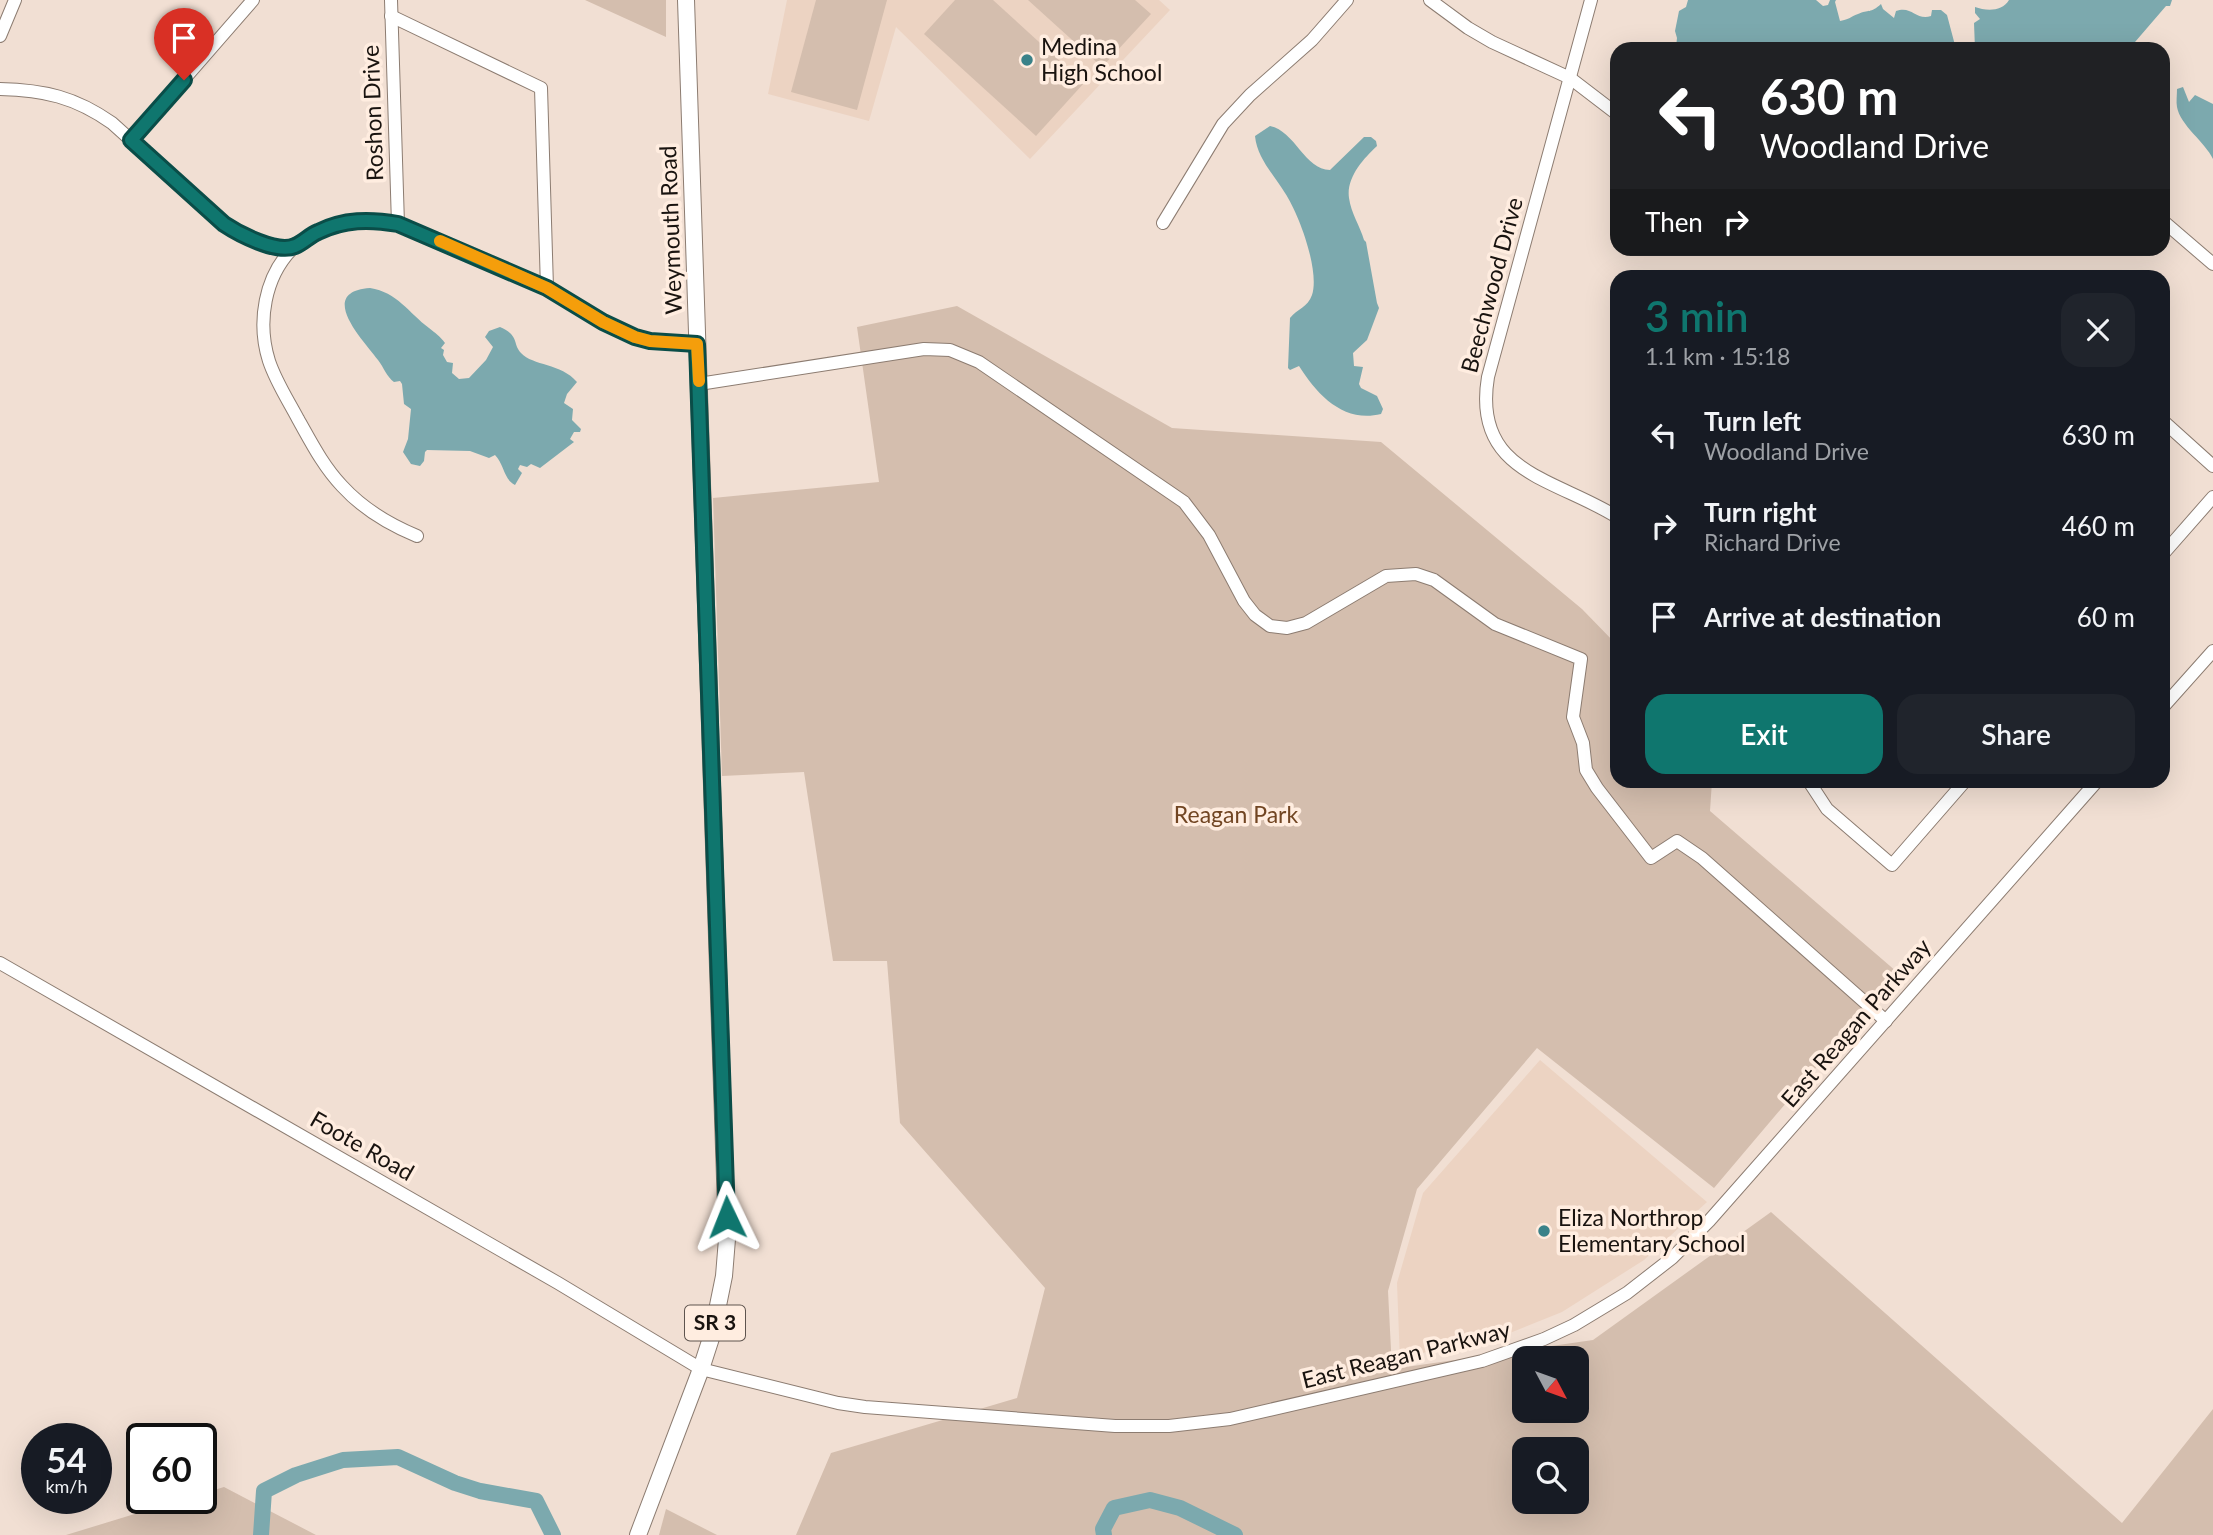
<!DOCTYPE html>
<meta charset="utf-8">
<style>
body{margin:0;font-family:Lato,sans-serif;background:#20242c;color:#f1f3f6;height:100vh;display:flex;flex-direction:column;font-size:26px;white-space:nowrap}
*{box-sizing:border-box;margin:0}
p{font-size:23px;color:#9ea1a6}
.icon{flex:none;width:38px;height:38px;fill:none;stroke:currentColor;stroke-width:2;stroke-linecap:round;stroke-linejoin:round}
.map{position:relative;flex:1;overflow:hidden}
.drawer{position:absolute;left:1610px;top:270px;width:560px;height:518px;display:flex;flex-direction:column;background:#171b24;border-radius:21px;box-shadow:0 7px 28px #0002}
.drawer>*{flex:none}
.guide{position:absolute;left:1610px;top:42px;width:560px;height:214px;border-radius:21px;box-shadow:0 7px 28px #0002;background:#202124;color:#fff;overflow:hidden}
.needle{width:46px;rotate:131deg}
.controls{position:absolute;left:1512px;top:1346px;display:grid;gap:14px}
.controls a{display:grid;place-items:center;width:77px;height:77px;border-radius:14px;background:#171b24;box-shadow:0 7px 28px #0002;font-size:35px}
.speed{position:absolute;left:21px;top:1423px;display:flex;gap:14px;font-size:35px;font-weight:700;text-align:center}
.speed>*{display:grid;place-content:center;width:91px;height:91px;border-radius:50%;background:#171b24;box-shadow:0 7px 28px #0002;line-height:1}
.speed small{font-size:18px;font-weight:400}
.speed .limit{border:4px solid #111;border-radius:10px;background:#fff;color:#111}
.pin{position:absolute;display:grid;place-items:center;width:60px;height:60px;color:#fff;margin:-72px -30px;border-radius:50% 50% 50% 0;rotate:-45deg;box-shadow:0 0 7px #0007}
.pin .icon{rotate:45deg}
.me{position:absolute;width:77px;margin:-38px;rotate:358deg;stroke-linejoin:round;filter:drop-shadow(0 0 5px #0008)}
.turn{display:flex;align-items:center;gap:24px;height:147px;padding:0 35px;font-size:32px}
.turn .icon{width:91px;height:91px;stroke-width:2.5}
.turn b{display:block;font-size:49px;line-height:60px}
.then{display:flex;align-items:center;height:66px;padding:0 35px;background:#0003;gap:14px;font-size:26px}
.round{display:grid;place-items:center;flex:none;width:74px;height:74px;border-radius:21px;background:#20242c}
.overview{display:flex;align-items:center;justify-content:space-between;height:119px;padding:0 35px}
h1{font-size:42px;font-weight:600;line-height:52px;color:#0f766e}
.cta{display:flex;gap:14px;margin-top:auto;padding:14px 35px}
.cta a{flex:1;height:80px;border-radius:21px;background:#0f766e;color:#fff;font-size:28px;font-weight:600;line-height:80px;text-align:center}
.cta a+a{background:#20242c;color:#f1f3f6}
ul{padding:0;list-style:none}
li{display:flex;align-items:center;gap:21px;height:91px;padding:0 35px}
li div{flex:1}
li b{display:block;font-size:26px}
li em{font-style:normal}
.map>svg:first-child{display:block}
.built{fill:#ecd3c2}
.green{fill:#d4beae;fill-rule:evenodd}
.water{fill:#7ca9ae}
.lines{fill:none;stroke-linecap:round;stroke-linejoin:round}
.river{stroke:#7ca9ae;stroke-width:16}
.minor-casing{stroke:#8c7c71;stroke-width:14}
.major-casing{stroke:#8c7c71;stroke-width:18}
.minor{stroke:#fff;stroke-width:12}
.major{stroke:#fff;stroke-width:16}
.route-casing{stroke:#0a4d48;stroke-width:18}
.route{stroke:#0f766e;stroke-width:12}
.slow{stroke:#f59e0b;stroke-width:12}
.poi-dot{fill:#3a8289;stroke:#ffede0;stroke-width:2.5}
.labels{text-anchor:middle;stroke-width:7;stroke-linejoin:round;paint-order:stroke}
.shield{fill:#ffede0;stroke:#5e544e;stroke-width:2}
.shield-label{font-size:21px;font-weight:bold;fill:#19130f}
.poi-label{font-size:23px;fill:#19130f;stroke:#ffede0;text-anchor:start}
.street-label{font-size:23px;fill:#19130f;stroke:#ffede0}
.park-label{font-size:23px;fill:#714522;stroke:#ffede0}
</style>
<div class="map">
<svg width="2213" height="1535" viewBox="0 0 2213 1535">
<rect width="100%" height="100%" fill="#f1dfd3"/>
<g class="built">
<polygon points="787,0 1159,0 1170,10 1030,159 896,27 869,121 768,94"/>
<polygon points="1540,1060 1707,1202 1644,1260 1562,1312 1510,1333 1426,1352 1400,1361 1397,1283 1423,1193"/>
</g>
<g class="green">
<polygon points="585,0 666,0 666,37"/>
<polygon points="816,0 887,0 857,110 791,92"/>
<polygon points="955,0 993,0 1084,83 1036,136 924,34"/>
<polygon points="1028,0 1135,0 1151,14 1102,67"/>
<path d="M 957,306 L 1172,428 L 1381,442 L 1582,609 L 1617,645 L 1617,780 L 1712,781 L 1710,811 L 1897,972 L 1714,1188 L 1537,1048 L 1417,1189 L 1388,1291 L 1392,1369 L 1593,1340 L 1771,1212 L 2122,1523 L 2213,1409 L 2213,1535 L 796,1535 L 831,1453 L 1017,1398 L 1045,1288 L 900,1123 L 887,961 L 833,961 L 804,772 L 722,776 L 713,498 L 879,482 L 857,327 ZM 1524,1358 L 1577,1358 L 1577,1410 L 1524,1410 ZM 1524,1449 L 1577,1449 L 1577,1502 L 1524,1502 Z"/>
<polygon points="224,1487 316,1535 66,1535 187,1498 201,1498 201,1494"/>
<polygon points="666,1509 717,1535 659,1535"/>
</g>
<g class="water">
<path d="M 1688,0 L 1816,0 L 1823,6 L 1828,5 L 1830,0 L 1836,0 L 1835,2 L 1840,21 C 1850,19 1850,17 1858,14 C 1869,9 1870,14 1881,4 L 1883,9 L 1894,18 L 1896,11 C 1912,5 1916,21 1931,16 L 1932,10 L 1941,10 L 1947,15 L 1956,49 L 1682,49 L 1676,47 L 1677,38 L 1675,31 L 1679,11 L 1686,7 Z"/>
<path d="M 2009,0 L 2172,0 L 2170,6 L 2166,6 L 2129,49 L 1975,49 L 1974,23 L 1980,19 L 1975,13 L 1975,7 C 1986,11 2002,12 2009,0 Z"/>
<path d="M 2183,87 L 2189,102 L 2195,95 L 2213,104 L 2213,159 C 2205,142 2180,125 2177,107 C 2176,102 2177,95 2177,89 Z"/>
<path d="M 1270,126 C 1295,131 1305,170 1330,170 L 1364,137 L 1371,137 L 1376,141 L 1377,146 C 1363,159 1346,178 1349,198 C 1351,213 1360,226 1364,240 L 1366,242 L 1377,303 L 1379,308 L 1367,340 L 1353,353 L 1354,366 L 1363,367 L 1359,384 L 1361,388 L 1377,396 L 1383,409 L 1381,414 C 1344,423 1318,396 1299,366 L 1290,370 L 1288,368 L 1290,318 C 1297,309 1308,307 1312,295 C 1320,271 1299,214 1285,193 C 1274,175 1257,158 1255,136 Z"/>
<path d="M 370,288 C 397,292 409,313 429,328 C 435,333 440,336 445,343 L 441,348 L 444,350 L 443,355 L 447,362 L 453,363 L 452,373 L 459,379 L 469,378 L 486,360 L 493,347 L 485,337 L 489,331 L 500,327 C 520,336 512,343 521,353 C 533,366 561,363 577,382 L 567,394 L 564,403 L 573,409 L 572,420 L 581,429 L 580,432 L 574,432 L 570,439 L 574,442 L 540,468 L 531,464 L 527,467 L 520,465 L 518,469 L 522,473 L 515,485 C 504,480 504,464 495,455 L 489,458 L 470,451 L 427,450 L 425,452 L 424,461 L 420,466 L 411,464 L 403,452 L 408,439 L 411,409 L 404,404 L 402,384 L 400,381 L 394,382 C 387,377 384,368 378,360 C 363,340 316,292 370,288 Z"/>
</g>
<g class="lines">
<g class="river">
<polyline points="261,1535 264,1491 296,1475 343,1460 398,1457 455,1483 480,1491 536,1501 553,1535"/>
<polyline points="1104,1535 1103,1529 1114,1508 1150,1500 1180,1508 1235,1535"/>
</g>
<defs>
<g id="minor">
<polyline points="391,0 398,224"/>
<polyline points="1430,0 1468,28 1492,42 1570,78 1617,114"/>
<path d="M 1591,0 L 1488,377 C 1472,473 1555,478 1617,517"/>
<polyline points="391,16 541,88 547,288"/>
<polyline points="0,36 15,0"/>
<path d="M 0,89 C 44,90 75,97 112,123 L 224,224 L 249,239 L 278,246 L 294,247 L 317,232 L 347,222 L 380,221 L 398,224 L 547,288 L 618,330 L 650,341 L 697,344"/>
<polyline points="131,140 253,0"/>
<polyline points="2163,221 2213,264"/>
<polyline points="1163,223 1223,124 1250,95 1312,40 1347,0"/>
<path d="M 294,247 C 264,276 257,323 269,361 C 276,382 288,400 298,419 C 311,442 323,466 342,486 C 363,509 388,524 417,536"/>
<polyline points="699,384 924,349 950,350 979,362 1184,502 1209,535 1244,601 1255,615 1270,626 1287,628 1306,623 1386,576 1416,574 1434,580 1495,624 1581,659 1573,717 1583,743 1586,770 1597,788 1651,858 1677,841 1702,858 1886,1021"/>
<polyline points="2163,421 2213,466"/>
<polyline points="2163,554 2213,497"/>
<polyline points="2163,707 2213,651"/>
<polyline points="1808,780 1827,809 1892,865 1966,780"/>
<polyline points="0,963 558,1283 701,1369 838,1403 865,1407 1115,1426 1169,1426 1230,1419 1482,1361 1544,1339 1574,1325 1627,1293 1672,1258 1709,1221 2098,780"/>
</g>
<polyline id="major" points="638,1535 701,1369 712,1335 724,1276 727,1239 686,0"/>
</defs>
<use href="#minor" class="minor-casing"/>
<use href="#major" class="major-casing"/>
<use href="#minor" class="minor"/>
<use href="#major" class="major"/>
</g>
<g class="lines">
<defs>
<path id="route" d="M 184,80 L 131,140 L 224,224 C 239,234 277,254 295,246 C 303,243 310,235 318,232 C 344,219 370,219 398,224 L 547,288 L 603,322 L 635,337 L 650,341 L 697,344 L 727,1217"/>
</defs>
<use href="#route" class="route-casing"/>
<use href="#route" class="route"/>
<polyline class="slow" points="440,241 547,288 603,322 635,337 650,341 697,344 699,381"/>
</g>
<g class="poi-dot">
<circle cx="1027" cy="60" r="7"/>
<circle cx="1544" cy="1231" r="7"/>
</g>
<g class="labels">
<rect class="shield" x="685" y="1305.5" width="60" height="35" rx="5"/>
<g class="shield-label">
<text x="715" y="1330">SR 3</text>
</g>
<g class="poi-label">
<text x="1041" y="55">Medina<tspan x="1041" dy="26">High School</tspan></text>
<text x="1558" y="1226">Eliza Northrop<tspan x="1558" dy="26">Elementary School</tspan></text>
</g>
<g class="street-label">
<text transform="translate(373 113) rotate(-92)" y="8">Roshon Drive</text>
<text transform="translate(671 230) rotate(-92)" y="8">Weymouth Road</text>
<text transform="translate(1492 285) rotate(-75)" y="8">Beechwood Drive</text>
<text transform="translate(1856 1023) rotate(-49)" y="8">East Reagan Parkway</text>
<text transform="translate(362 1146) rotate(30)" y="8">Foote Road</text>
<text transform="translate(1406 1355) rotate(-14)" y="8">East Reagan Parkway</text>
</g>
<g class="park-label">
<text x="1236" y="823">Reagan Park</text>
</g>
</g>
</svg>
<div class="controls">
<a><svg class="needle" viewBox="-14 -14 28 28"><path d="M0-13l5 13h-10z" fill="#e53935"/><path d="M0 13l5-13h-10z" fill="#9ea1a6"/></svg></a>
<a><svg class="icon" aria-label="search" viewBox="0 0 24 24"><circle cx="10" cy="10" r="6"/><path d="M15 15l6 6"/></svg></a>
</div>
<div class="speed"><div>54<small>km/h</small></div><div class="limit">60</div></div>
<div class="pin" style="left:184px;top:80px;background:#d93025"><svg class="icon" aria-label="arrive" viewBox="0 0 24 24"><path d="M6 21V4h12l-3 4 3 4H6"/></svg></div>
<svg class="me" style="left:727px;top:1217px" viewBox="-20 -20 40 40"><path d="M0-17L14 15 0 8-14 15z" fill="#0f766e" stroke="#fff" stroke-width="4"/></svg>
<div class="guide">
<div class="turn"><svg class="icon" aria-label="left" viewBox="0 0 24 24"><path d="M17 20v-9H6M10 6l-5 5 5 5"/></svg><div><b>630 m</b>Woodland Drive</div></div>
<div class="then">Then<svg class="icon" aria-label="right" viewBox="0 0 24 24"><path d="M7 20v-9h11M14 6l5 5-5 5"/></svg></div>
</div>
<section class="drawer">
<div class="overview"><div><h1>3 min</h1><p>1.1 km · 15:18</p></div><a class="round"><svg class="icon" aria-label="close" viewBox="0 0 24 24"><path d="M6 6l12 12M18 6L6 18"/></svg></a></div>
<ul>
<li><svg class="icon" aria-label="left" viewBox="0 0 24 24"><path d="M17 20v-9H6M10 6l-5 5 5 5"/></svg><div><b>Turn left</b><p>Woodland Drive</p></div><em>630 m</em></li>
<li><svg class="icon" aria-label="right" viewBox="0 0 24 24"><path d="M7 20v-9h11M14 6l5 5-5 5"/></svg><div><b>Turn right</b><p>Richard Drive</p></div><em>460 m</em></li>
<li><svg class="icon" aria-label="arrive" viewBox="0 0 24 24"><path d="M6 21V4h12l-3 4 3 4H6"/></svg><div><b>Arrive at destination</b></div><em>60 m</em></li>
</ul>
<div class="cta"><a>Exit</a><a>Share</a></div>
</section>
</div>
